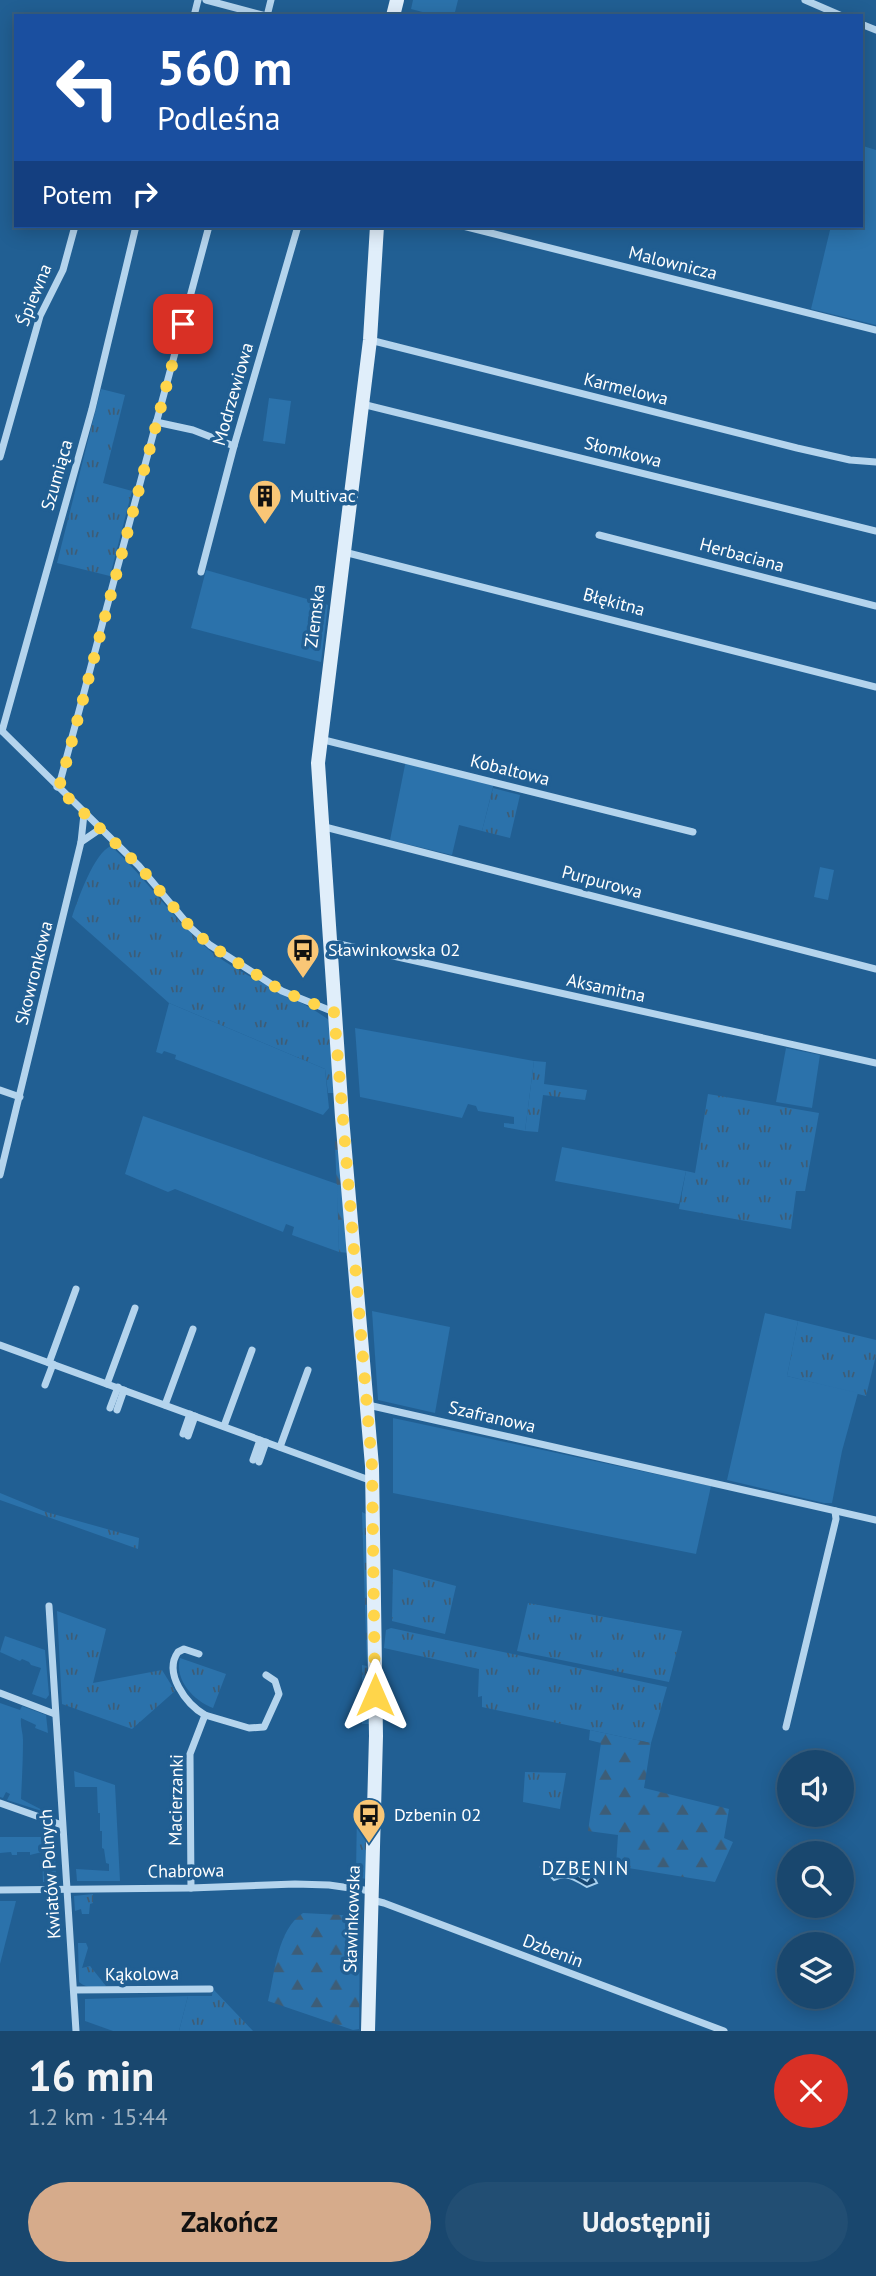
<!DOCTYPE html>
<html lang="pl">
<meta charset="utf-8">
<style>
body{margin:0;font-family:"PT Sans",sans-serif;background:#224e73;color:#f1f3f6;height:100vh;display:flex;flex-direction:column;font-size:26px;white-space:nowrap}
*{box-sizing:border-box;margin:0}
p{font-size:23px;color:#9fb2c2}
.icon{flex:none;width:38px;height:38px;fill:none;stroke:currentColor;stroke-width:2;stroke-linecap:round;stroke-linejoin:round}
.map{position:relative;height:2031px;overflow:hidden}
.drawer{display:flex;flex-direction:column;background:#19476e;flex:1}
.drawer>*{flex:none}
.guide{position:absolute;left:14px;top:14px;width:849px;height:214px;border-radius:0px;box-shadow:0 4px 18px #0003,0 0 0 2px #375f81;background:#1a4fa0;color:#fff;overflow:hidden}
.buttons{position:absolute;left:777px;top:1750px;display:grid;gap:14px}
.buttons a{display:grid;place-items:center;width:77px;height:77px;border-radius:50%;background:#19476e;box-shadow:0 4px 18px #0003,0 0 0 2px #375f81;font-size:35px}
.pin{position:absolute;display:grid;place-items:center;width:60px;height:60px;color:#fff;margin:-30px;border-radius:14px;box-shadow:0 4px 10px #0006}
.me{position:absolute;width:77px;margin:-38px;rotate:0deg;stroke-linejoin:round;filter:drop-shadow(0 0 5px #0008)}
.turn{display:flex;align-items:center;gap:24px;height:147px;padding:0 28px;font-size:32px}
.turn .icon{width:91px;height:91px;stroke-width:2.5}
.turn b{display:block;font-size:49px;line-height:60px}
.then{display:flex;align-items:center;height:66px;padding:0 28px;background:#0003;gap:14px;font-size:26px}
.round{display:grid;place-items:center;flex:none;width:74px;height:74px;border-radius:37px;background:#224e73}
.headline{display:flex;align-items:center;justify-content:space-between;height:119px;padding:0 28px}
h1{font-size:42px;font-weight:700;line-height:52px}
.button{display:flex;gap:14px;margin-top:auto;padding:14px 28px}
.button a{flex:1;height:80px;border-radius:42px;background:#d6ab8b;color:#111;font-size:28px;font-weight:700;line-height:80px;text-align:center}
.button a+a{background:#224e73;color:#f1f3f6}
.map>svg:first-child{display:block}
.grass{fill:url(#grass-tufts)}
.forest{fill:url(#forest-firs)}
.garden{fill:#2b72ab}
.water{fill:#174772;stroke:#a8d0ee;stroke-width:2}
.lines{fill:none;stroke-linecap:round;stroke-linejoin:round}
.street{stroke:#b4d4ed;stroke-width:7}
.secondary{stroke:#e0eefa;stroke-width:14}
.route{stroke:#ffd54a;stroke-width:12;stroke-dasharray:0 21.6}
.labels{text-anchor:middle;stroke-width:7;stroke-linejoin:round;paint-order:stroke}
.street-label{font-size:18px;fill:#fff;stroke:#215f93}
.poi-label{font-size:18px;fill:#fff;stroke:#215f93;text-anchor:start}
.neighbourhood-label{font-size:19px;letter-spacing:2px;fill:#fff;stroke:#215f93}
</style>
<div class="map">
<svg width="876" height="2031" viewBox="0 0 876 2031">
<defs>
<pattern id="grass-tufts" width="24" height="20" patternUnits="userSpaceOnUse" patternTransform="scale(1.75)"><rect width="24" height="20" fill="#2b72ab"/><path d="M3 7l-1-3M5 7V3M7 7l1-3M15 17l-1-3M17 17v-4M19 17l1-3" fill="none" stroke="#3d5d77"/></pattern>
<pattern id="forest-firs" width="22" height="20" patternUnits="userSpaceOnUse" patternTransform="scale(1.75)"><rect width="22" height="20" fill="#2b72ab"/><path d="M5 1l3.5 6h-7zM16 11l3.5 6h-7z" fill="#3d5d77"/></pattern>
</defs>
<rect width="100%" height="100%" fill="#215f93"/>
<g class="grass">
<polygon points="101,389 125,395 103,483 132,491 110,576 57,563"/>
<polygon points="493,788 520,795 510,838 482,831"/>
<path d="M 111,846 C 146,878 172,918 208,949 C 244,979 291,993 329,1020 L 335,1093 L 328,1093 L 325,1069 L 169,1003 L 72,917 C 78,899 94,853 111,846 Z"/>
<polygon points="534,1061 546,1062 544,1084 587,1090 585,1100 543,1095 538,1132 525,1131"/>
<polygon points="708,1094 819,1113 805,1191 796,1191 791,1229 679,1209 686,1171 695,1173"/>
<polygon points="798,1321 876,1340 876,1355 866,1396 787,1376"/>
<polygon points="0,1493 46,1512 139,1538 138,1549 0,1500"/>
<polygon points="362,1512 368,1515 372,1724 362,1724 362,1665 367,1666"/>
<polygon points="393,1569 456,1586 445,1634 392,1621"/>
<polygon points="528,1603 682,1631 669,1682 517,1651"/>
<polygon points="57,1611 106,1629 93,1683 162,1670 175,1691 132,1729 62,1704"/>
<polygon points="391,1628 667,1687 651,1743 482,1707 482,1696 478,1697 479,1669 384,1648 386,1630"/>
<path d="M 180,1658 L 226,1674 L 213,1708 C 194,1701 174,1680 180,1658 Z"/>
<polygon points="525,1772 566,1773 560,1809 523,1802"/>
<polygon points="357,1810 371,1815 371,1880 356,1877"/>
<polygon points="93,1894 93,1903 90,1904 89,1914 82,1914 81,1909 75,1911 74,1896"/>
<path d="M 78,1943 L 86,1943 L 88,1948 L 82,1968 L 90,1966 L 106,1986 C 96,1987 87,1989 79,1982 Z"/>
<polygon points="213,1989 253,2031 179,2031 188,1996 212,1996"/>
</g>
<g class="forest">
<polygon points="335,1141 342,1142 350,1253 339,1252"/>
<polygon points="590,1730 651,1743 644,1788 729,1809 724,1838 733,1842 715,1882 616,1866 618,1835 588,1831 601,1743 589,1740"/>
<path d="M 303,1913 L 360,1916 L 359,2029 L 353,2030 L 268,2001 C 275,1973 277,1930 303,1913 Z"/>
</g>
<g class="garden">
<polygon points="413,0 458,0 454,16 438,16 411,9"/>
<polygon points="863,146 876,150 876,325 811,309 831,226 861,226"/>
<polygon points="269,398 291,401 285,444 263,441"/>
<polygon points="206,570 328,605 321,662 191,628"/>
<polygon points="406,760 494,783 482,831 459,825 452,855 390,840"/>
<polygon points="820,867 834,870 828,900 814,897"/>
<polygon points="169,1003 325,1069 329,1108 323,1115 175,1059 176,1055 164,1051 162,1054 156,1052"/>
<polygon points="355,1028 534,1061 525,1131 504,1127 504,1123 514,1124 514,1117 478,1111 476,1106 468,1104 462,1118 360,1097"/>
<polygon points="786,1048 820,1055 812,1108 776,1102"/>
<polygon points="143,1116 337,1184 339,1252 292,1235 294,1227 286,1224 283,1232 175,1189 168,1192 125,1174"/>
<polygon points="562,1147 686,1171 679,1204 555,1181"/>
<polygon points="372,1311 450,1327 435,1413 378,1400"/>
<polygon points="765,1313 798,1321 787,1376 858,1393 842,1451 832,1503 824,1503 727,1480"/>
<polygon points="393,1418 711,1486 696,1554 393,1493"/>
<polygon points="5,1636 45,1650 49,1695 46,1699 32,1694 41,1668 31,1665 29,1662 22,1659 20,1661 0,1652"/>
<path d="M 0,1703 L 20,1710 L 22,1706 L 46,1715 L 48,1733 L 35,1728 L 36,1725 L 21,1718 C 20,1726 23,1733 23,1740 C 23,1760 22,1778 21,1799 L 48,1813 L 7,1800 L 10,1794 L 6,1792 L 3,1798 L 0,1797 Z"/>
<polygon points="74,1771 115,1785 120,1881 77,1881 76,1869 109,1871 109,1864 106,1863 104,1849 102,1848 102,1831 100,1831 100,1813 98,1813 97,1787 75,1787"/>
<polygon points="0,1837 54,1837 56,1875 50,1882 43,1882 42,1852 30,1855 30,1852 17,1852 17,1855 12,1855 11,1852 0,1853"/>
<polygon points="0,1901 16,1901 0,1964"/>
<polygon points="188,1996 179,2031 113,2031 85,2021 85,1999"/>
</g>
<path class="water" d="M 546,1862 L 556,1863 L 563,1872 L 577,1875 L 587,1881 L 592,1874 L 597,1883 L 587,1887 C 575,1881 569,1873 554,1880 L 541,1867 Z"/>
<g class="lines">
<g class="street">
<polyline points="206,0 266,16"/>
<polyline points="805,0 842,16"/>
<polyline points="194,16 198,0"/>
<polyline points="267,16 271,0"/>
<polyline points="861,24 876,30"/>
<polyline points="463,226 876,330"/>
<polyline points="370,340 797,448 850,460 876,462"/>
<polyline points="362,404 876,531"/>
<polyline points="156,422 193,430 234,446"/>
<polyline points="0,457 40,316 63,270 75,226"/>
<polyline points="599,535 876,606"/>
<polyline points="344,552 876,687"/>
<polyline points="201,572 234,446 298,226"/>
<polyline points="0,729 139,866 191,928 210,945 282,991 334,1012"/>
<polyline points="2,731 92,409 136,226"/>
<polyline points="320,739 693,832"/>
<polyline points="57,787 60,782 209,226"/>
<polyline points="321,826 876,969"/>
<polyline points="81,842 84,814"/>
<polyline points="330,942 876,1063"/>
<polyline points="0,1090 20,1097"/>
<polyline points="0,1175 81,842 100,829"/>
<polyline points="0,1345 372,1481"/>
<polyline points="49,1363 76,1289"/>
<polyline points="107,1384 135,1308"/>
<polyline points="45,1385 53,1364"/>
<polyline points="165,1405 193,1329"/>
<polyline points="368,1405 876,1520"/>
<polyline points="110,1408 118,1387"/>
<polyline points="117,1410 124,1390"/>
<polyline points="224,1426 252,1350"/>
<polyline points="183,1434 190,1414"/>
<polyline points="188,1436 195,1416"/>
<polyline points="280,1447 308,1370"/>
<polyline points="253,1460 260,1440"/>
<polyline points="259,1462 266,1442"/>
<polyline points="49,1606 76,2031"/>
<path d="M 199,1654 L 184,1649 L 178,1652 C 163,1673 186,1704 205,1715"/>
<polyline points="0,1693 55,1714"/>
<polyline points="786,1727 836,1519 835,1511"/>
<polyline points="0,1803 62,1825"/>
<polyline points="191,1888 190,1754 205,1715 249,1728 264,1727 279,1694 275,1681 266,1675"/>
<polyline points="0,1890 191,1888 295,1884 329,1885 371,1891"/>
<polyline points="372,1900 384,1903 724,2031"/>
<polyline points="74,1990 210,1989"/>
</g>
<g class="secondary">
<polyline points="393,16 397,0"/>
<polyline points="368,2031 376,1736 372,1466 342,1117 318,763 370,340 377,226"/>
</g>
</g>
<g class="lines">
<polyline class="route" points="183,324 61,782 57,787 139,866 191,928 210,945 282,991 334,1012 372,1466 375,1695"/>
</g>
<defs>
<symbol id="building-pin" viewBox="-11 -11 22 30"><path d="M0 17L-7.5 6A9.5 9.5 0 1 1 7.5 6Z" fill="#f9c676" stroke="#215f93"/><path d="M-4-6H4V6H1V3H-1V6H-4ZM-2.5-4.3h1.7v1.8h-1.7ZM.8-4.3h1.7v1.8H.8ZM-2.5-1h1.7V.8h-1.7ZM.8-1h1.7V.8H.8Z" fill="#111"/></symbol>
<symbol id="bus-pin" viewBox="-11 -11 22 30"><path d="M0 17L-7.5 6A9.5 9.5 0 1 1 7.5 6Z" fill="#f9c676" stroke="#215f93"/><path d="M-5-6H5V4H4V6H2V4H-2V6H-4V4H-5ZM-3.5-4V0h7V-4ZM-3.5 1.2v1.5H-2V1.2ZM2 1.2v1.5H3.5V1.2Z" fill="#111"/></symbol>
</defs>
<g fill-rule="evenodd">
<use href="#building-pin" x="246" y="477" width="38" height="52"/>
<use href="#bus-pin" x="284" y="931" width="38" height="52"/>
<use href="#bus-pin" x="350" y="1796" width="38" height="52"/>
</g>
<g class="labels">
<g class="street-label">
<text transform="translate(673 263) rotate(14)" y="6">Malownicza</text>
<text transform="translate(34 295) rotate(-68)" y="6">Śpiewna</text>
<text transform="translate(626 389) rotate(14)" y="6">Karmelowa</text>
<text transform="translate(233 394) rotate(-74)" y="6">Modrzewiowa</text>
<text transform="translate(623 452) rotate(14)" y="6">Słomkowa</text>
<text transform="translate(57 475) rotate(-74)" y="6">Szumiąca</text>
<text transform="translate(742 555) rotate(15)" y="6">Herbaciana</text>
<text transform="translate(614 602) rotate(15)" y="6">Błękitna</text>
<text transform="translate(315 616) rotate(-83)" y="6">Ziemska</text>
<text transform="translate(510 770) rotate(14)" y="6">Kobaltowa</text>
<text transform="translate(602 882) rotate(15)" y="6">Purpurowa</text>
<text transform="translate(34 973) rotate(-76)" y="6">Skowronkowa</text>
<text transform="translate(606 988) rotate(12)" y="6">Aksamitna</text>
<text transform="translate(492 1417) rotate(13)" y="6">Szafranowa</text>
<text transform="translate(176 1800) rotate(-89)" y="6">Macierzanki</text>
<text transform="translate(186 1871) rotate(-1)" y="6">Chabrowa</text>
<text transform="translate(50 1874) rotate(-94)" y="6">Kwiatów Polnych</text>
<text transform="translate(352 1919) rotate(-88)" y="6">Sławinkowska</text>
<text transform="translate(553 1951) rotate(21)" y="6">Dzbenin</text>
<text transform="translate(142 1974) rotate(-1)" y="6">Kąkolowa</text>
</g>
<g class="poi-label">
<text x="290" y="502">Multivac</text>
<text x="328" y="956">Sławinkowska 02</text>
<text x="394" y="1821">Dzbenin 02</text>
</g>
<g class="neighbourhood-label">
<text x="586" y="1875">DZBENIN</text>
</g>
</g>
</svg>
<div class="buttons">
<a><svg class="icon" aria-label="sound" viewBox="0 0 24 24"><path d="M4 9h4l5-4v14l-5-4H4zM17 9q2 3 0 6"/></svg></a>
<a><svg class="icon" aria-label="search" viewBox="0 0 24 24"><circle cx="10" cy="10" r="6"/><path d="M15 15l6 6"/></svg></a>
<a><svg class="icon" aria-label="layers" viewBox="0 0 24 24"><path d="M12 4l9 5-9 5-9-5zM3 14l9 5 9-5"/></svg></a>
</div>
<div class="pin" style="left:183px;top:324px;background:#d93025"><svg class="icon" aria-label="arrive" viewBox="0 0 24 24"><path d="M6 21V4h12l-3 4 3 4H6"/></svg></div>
<svg class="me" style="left:375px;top:1695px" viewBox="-20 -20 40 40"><path d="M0-17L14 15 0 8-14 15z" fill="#ffd54a" stroke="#fff" stroke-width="4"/></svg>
<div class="guide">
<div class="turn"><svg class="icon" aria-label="left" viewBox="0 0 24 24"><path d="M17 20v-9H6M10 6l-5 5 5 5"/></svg><div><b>560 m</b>Podleśna</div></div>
<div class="then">Potem<svg class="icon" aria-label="right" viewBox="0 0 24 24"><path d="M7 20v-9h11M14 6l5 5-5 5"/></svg></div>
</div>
</div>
<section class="drawer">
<div class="headline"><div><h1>16 min</h1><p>1.2 km · 15:44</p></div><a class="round" style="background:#d93025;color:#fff"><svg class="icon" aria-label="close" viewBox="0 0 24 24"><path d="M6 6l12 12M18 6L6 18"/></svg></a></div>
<div class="button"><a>Zakończ</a><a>Udostępnij</a></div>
</section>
